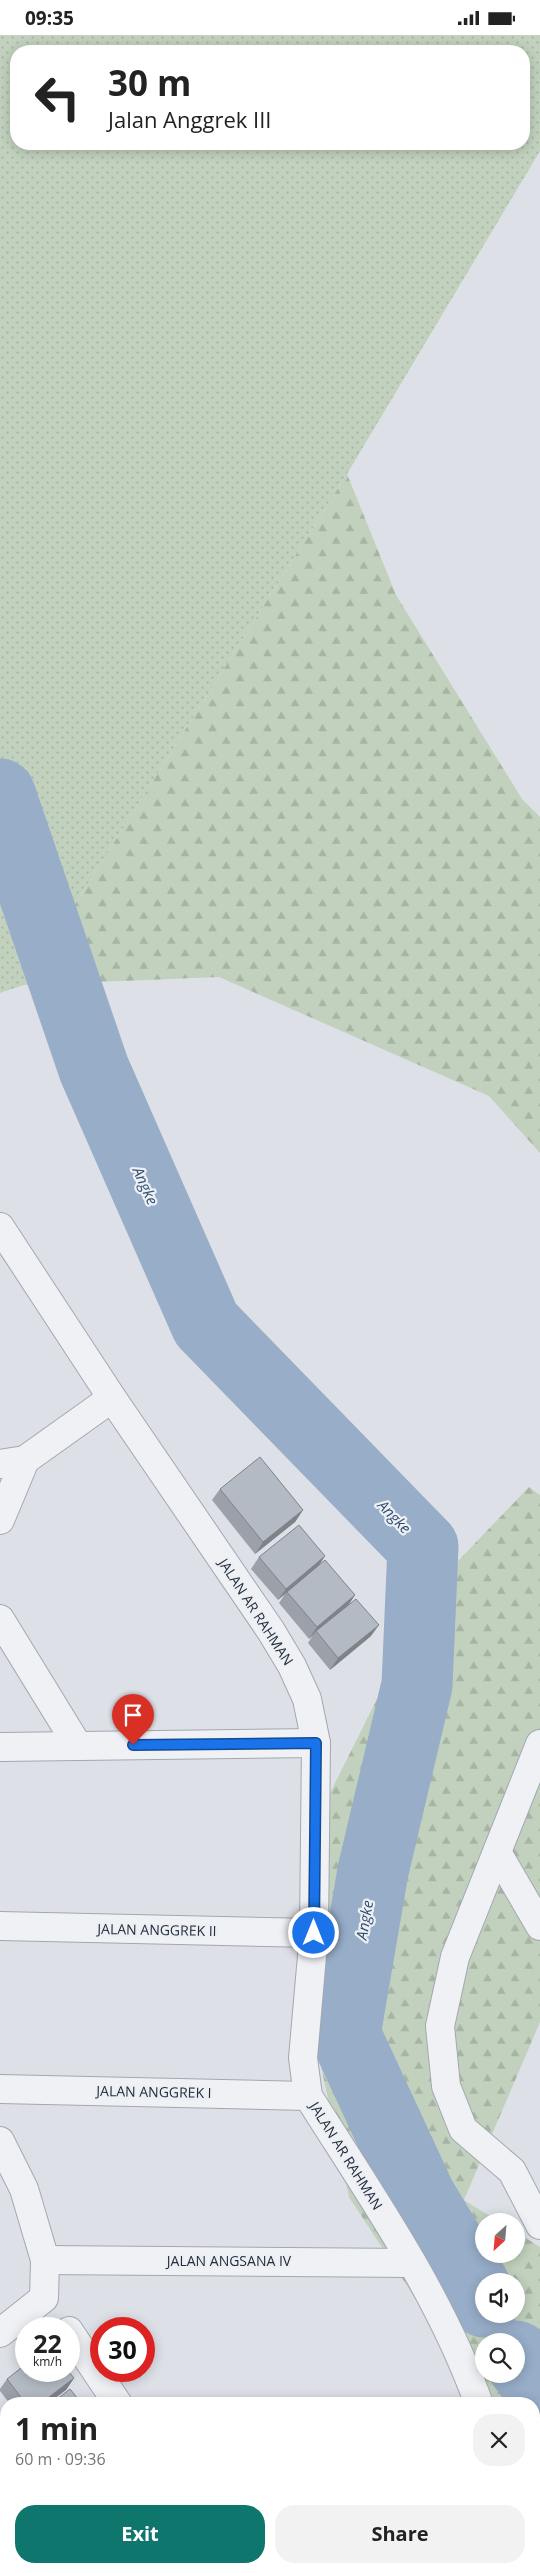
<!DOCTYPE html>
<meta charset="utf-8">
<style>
body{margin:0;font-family:"Open Sans",sans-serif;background:#f2f2f2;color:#222;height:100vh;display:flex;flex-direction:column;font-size:19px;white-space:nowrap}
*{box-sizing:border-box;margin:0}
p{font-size:16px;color:#767676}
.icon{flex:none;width:28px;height:28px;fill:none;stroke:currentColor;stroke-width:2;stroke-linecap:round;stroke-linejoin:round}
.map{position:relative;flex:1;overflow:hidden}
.details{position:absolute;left:0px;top:2362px;width:540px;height:176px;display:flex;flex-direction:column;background:#fff;border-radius:20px 20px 0 0;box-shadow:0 2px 12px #0003}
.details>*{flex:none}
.banner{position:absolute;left:10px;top:10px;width:520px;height:105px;border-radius:20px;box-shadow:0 2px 12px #0003;background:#fff;color:#222;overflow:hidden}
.needle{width:32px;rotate:206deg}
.tools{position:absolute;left:475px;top:2178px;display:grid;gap:10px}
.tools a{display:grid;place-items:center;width:50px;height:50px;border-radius:50%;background:#fff;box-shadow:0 2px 12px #0003;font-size:25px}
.speed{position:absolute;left:15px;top:2282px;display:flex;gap:10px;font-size:25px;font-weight:700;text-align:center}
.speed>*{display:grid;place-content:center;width:65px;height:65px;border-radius:50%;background:#fff;box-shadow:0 2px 12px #0003;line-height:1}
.speed small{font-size:12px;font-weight:400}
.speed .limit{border:8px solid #d22;background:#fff;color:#111}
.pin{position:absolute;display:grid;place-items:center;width:42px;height:42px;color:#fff;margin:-51px -21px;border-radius:50% 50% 50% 0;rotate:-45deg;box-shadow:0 0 5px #0007}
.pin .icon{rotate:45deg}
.me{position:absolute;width:55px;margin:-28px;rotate:0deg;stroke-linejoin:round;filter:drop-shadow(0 0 4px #0008)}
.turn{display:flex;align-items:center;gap:18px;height:105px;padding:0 15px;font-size:22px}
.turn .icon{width:65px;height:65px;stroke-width:2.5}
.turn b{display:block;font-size:35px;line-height:42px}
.round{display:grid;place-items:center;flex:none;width:52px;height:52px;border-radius:20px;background:#f2f2f2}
.head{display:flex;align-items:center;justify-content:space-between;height:85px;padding:0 15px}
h1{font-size:30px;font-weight:700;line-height:38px}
.cta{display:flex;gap:10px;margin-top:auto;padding:10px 15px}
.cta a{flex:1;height:58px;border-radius:20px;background:#0f766e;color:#fff;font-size:20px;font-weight:700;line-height:58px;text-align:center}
.cta a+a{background:#f2f2f2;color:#222}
.status{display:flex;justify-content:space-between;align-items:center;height:35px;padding:0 25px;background:#fff;direction:ltr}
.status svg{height:14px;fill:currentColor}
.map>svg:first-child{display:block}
.grass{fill:url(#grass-dots);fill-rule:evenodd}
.forest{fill:url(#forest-firs);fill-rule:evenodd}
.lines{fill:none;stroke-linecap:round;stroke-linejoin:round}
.river{stroke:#97adc8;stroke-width:71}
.minor-casing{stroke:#a2a8b1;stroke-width:30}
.minor{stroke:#f0f1f5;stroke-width:28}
.wall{fill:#9ba0a9}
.shaded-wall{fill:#7e8289}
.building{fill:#b4bac4;stroke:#7e8289}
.route-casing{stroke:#114b97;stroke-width:12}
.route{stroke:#1a73e8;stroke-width:9}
.labels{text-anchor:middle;stroke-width:4.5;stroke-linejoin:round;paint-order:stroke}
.street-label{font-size:14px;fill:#262e3d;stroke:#ecf0f5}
.water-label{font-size:15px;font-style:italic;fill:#314c71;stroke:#ecf0f5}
</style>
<div class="status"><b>09:35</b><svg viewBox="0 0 49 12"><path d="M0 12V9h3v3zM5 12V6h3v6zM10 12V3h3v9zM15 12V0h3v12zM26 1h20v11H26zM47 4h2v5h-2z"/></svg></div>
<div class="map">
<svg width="540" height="2538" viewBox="0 0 540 2538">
<defs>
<pattern id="grass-dots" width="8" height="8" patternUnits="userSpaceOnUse" patternTransform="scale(1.25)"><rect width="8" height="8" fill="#c2d1be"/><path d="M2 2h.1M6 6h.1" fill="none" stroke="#a7b4a4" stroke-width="1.8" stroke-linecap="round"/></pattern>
<pattern id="forest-firs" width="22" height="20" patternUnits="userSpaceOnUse" patternTransform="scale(1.25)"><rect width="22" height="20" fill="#c2d1be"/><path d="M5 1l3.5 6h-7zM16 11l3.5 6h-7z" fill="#a7b4a4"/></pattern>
</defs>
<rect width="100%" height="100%" fill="#dde1e7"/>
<path class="grass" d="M 0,0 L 540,0 L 540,116 L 347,439 L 24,950 L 0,958 ZM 16,16 L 524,16 L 524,109 L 16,109 Z"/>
<g class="forest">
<polygon points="347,439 396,560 522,764 540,782 540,1118 489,1061 219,942 24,950"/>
<path d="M 529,1452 L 540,1460 L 540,1987 L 464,2165 L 498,2186 L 484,2186 L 484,2219 L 516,2219 L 516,2197 L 540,2212 L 540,2538 L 483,2538 L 484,2533 L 534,2532 L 534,2369 L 469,2369 L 439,2300 L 349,2162 L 319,2022 L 326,1766 L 433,1552 ZM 484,2246 L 516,2246 L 516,2279 L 484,2279 ZM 484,2306 L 516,2306 L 516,2339 L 484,2339 Z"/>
</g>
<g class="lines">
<g class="river">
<polyline points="0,759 94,1034 206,1289 423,1512 417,1650 373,1836 345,1999 420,2161 484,2267"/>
<polyline points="516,2321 540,2354"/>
</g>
<defs>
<g id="minor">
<path d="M 0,1192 L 112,1363 L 271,1596 L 292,1631 L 307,1664 L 316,1708 L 314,1898 L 303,2023 L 308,2061 C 371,2161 439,2257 479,2369"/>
<polyline points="0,1429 25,1425"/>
<polyline points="0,1485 25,1425 112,1363"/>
<polyline points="0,1584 78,1711"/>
<polyline points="540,1709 455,1922 440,1991 446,2051 463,2094 512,2136 540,2190"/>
<polyline points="0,1712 316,1708"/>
<polyline points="497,1817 540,1891"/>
<polyline points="0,1891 314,1898"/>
<polyline points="0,2054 308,2061"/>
<polyline points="0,2106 24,2154 45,2225 44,2263 0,2298"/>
<polyline points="45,2225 412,2228"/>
<polyline points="69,2296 118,2369"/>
<polyline points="234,2532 238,2538"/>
<polyline points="482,2538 482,2532"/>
</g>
</defs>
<use href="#minor" class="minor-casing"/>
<use href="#minor" class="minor"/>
</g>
<g class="wall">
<polygon points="220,1454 303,1475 295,1487 255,1519 212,1465"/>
<polygon points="325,1521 320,1529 355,1560 348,1571 371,1601 330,1635 308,1608 313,1600 309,1604 279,1568 285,1559 278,1565 251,1534 259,1522"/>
<polygon points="74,2343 66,2355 47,2369 10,2369 0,2356 0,2354 7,2344"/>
<polygon points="6,2398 6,2484 0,2476 0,2399"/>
<polygon points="43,2532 110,2532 111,2538 47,2538"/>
<polygon points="115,2532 123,2532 118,2536"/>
<polygon points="130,2532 177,2532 181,2538 126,2538"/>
</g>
<g class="shaded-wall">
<polygon points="303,1475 295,1487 255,1519 263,1507"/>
<polygon points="325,1521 317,1533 287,1557 285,1559 278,1565 286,1554"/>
<polygon points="355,1560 347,1572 316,1596 313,1600 309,1604 317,1592"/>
<polygon points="379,1590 371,1601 330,1635 338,1623"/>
<polygon points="74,2343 66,2355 47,2369 40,2369"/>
</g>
<g class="building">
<polygon points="260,1422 303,1475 263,1507 220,1454"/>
<polygon points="299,1490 325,1521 286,1554 259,1522"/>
<polygon points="325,1525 355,1560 317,1592 287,1557"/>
<polygon points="356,1564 379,1590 338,1623 316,1596"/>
<polygon points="26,2329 26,2336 68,2336 74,2343 40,2369 26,2369 7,2344"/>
<polygon points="70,2354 82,2369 51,2369"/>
<polygon points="4,2395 6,2398 6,2463 0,2454 0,2399"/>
<polygon points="60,2532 110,2532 112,2536 109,2538 64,2538"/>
<polygon points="138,2532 177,2532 181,2538 142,2538"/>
<polygon points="328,2534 368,2538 328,2538"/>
</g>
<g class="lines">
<defs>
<polyline id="route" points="133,1710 316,1708 314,1898"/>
</defs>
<use href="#route" class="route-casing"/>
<use href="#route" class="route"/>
</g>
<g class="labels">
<g class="street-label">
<text transform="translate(256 1577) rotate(57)" y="5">JALAN AR RAHMAN</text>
<text transform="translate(157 1895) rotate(1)" y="5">JALAN ANGGREK II</text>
<text transform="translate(154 2057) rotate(1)" y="5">JALAN ANGGREK I</text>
<text transform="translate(346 2121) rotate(58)" y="5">JALAN AR RAHMAN</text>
<text x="229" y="2231">JALAN ANGSANA IV</text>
</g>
<g class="water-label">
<text transform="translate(145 1151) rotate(66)" y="5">Angke</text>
<text transform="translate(394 1482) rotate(46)" y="5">Angke</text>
<text transform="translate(365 1885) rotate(-80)" y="5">Angke</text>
</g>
</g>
</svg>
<div class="tools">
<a><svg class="needle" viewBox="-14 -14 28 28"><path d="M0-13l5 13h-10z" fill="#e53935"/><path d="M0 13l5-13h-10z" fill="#767676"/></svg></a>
<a><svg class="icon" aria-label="sound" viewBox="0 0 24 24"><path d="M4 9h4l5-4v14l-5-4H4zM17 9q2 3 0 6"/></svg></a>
<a><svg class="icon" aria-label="search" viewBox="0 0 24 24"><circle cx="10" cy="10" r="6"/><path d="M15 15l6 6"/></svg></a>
</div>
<div class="speed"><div>22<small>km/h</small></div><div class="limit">30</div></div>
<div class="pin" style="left:133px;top:1710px;background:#d93025"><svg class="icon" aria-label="arrive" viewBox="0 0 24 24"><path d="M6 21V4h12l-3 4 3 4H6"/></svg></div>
<svg class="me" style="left:314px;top:1898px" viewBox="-20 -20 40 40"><circle r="17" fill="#1a73e8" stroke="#fff" stroke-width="3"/><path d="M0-11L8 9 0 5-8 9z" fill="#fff"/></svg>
<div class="banner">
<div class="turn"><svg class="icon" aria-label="left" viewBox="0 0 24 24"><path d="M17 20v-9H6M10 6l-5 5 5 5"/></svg><div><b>30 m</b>Jalan Anggrek III</div></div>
</div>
<section class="details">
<div class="head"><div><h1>1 min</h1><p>60 m · 09:36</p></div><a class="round"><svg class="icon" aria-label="close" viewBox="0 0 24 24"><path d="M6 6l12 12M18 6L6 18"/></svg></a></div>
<div class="cta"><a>Exit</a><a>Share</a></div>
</section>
</div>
